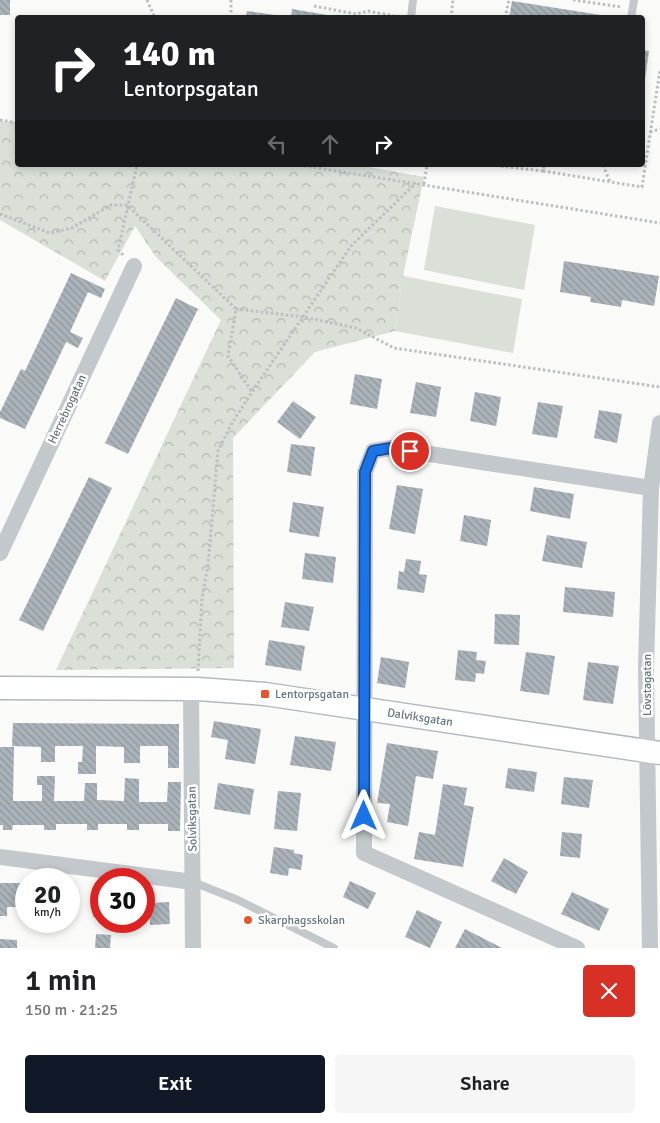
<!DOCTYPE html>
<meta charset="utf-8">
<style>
body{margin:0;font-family:Signika,sans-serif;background:#f6f6f6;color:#202124;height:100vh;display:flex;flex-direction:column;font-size:19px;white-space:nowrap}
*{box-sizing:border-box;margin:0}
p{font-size:16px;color:#757577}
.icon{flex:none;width:28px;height:28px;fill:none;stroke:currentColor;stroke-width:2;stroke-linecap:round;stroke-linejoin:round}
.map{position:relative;height:948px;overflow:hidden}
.drawer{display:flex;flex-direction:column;background:#fff;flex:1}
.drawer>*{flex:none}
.top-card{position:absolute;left:15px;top:15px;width:630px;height:152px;border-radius:5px;box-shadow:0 2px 8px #0003;background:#202124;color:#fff;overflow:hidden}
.speed{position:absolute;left:15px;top:868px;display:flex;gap:10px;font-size:25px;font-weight:700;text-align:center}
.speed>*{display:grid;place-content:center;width:65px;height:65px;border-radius:50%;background:#fff;box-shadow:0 2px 8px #0003;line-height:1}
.speed small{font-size:12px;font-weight:400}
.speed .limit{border:8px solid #d22;background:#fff;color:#111}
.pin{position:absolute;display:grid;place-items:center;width:42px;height:42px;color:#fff;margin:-21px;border:2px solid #fff;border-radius:50%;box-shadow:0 1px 5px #0007}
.me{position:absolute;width:55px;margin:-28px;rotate:0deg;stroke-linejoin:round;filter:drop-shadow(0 0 4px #0008)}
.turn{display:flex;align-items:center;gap:18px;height:105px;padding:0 25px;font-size:22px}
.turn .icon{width:65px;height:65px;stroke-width:2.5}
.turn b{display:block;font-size:35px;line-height:42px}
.lanes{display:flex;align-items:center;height:48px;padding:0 25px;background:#0003;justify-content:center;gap:25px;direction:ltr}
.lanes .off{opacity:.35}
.round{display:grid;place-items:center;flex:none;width:52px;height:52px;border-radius:5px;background:#f6f6f6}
.head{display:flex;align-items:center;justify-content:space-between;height:85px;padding:0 25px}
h1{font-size:30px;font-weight:600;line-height:38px}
.action{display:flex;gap:10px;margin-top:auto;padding:10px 25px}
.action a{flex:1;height:58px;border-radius:5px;background:#111827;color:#fff;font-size:20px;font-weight:600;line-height:58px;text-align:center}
.action a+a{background:#f6f6f6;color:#202124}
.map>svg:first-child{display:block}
.forest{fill:url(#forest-crowns)}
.pitch{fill:#dadfd7}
.building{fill:url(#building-back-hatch)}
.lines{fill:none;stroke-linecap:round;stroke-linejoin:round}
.secondary-casing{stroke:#b3babf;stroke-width:25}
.path{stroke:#bbbfc2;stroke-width:3;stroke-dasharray:2.5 2.5;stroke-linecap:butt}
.lane{stroke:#c3c8cc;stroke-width:8}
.street{stroke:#c3c8cc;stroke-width:16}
.secondary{stroke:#fff;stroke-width:22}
.route-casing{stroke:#114b97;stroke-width:12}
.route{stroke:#1a73e8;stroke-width:9}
.poi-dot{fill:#e4572e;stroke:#fff;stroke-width:2}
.labels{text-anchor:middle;stroke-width:5;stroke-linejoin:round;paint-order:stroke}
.street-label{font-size:12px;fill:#657683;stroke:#fff}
.poi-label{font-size:12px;fill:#657683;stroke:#fff;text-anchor:start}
</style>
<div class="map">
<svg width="660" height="948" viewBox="0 0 660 948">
<defs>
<pattern id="forest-crowns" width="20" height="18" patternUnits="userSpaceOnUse" patternTransform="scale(1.25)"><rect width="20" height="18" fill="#dadfd7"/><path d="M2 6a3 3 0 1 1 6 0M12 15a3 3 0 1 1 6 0" fill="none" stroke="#b4b9b4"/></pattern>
<pattern id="building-back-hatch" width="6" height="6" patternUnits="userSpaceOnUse" patternTransform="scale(1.25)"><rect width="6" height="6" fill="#aab3b9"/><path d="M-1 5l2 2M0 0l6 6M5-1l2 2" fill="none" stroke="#8e969c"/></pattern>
</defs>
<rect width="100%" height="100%" fill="#fafaf8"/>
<polygon class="forest" points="0,121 17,122 18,165 358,165 424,177 403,276 395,331 315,352 233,438 234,668 56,670 221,320 156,257 135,226 105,281 0,220"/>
<g class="pitch">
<polygon points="435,206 535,225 524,290 424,270"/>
<polygon points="403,276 522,299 513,353 395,331"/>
</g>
<g class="building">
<rect x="0" y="0" width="10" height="15"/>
<polygon points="512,1 607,16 607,18 509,18"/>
<polygon points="292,9 333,16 333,18 291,18"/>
<polygon points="247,11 282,16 282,18 246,18"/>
<polygon points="642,50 649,51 644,86 642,86"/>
<polygon points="564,261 659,276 654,306 622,300 621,307 590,302 591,297 560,292"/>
<polygon points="71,273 105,289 101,298 88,292 70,332 83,338 78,348 66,342 25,429 0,418 0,412 21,369 25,371"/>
<polygon points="176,298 198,309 128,454 105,443"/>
<polygon points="355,374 382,379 377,409 350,404"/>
<polygon points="416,382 441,387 436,417 410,413"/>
<polygon points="475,392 501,397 496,426 470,421"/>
<polygon points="293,401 316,417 300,439 277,422"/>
<polygon points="538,402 563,406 557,438 532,434"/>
<polygon points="599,410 622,414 617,443 594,438"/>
<polygon points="291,444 315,447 311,476 287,472"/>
<polygon points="89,477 112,488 43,631 19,620"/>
<polygon points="397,485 423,489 415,534 389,529"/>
<polygon points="534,487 574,494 570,519 530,511"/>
<polygon points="293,502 324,507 319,537 289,532"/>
<polygon points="464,515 491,520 487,546 460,541"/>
<polygon points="547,535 587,542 582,568 542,561"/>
<polygon points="305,553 336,557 333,583 302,579"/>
<polygon points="406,559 421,561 419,574 427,575 424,593 397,589 399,571 404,572"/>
<polygon points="565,587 615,592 613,617 563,612"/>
<polygon points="285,602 314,607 309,631 281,627"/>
<polygon points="495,614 520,615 519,645 494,644"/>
<polygon points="269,640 305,646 301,671 265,665"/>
<polygon points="458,650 477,652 476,660 486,661 484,674 476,673 475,682 455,680"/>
<polygon points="526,652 555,656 549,695 520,691"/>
<polygon points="381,657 409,662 405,688 377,683"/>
<polygon points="588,662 619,666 613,704 583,700"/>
<polygon points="214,721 261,729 255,764 225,759 228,740 211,737"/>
<polygon points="13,723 179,724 179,768 168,768 168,746 140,746 140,763 124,763 124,747 96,746 96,774 78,774 78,762 82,762 83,746 55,746 55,762 41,762 41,747 12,746"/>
<polygon points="295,736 336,742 331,771 290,765"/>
<polygon points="387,743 438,751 433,779 416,776 408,826 387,822 390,804 377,803"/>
<polygon points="0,747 14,747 13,801 42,801 42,785 37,785 37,776 55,776 54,801 84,801 85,783 97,783 97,800 124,801 125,778 139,779 139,802 167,802 168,782 181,782 180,831 168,831 168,824 139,824 139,830 127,830 127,824 98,824 98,830 87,830 87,824 56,824 56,830 44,830 44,825 13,825 12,830 3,830 3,825 0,825"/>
<polygon points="508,768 537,772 534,792 505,788"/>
<polygon points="564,777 593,780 589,808 561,804"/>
<polygon points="218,783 254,789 250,815 214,809"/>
<polygon points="443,784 467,788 464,805 474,807 463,867 414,859 419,832 435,835"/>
<polygon points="278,791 301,793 297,831 274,829"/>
<polygon points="562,832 582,834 580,858 560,856"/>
<polygon points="274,847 294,850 294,853 303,855 301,870 289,868 288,876 270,873"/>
<polygon points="504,858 528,872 516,894 491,881"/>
<polygon points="350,881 376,893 368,909 343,897"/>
<polygon points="0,883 26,883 26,907 7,907 7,916 0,916"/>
<polygon points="69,887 76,887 75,911 69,911"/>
<polygon points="572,892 609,909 599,931 561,914"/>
<polygon points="101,893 101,917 93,917 91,894"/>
<polygon points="169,902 170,924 150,925 149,903"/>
<polygon points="417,910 442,922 430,948 405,937"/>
<polygon points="465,929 502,948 455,948"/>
<polygon points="96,934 111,935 110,948 95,948"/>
<polygon points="0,939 17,940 17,948 0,948"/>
</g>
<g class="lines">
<defs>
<g id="secondary">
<path id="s1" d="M 0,688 L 198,689 L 265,694 L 660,753"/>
</g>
</defs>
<use href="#secondary" class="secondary-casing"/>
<g class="path">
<polyline points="147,0 155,18"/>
<polyline points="231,0 231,18"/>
<polyline points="573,0 622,7"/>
<polyline points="314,6 356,14 368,11 399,17"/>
<polyline points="451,18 453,0"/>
<polyline points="505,18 509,0"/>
<polyline points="0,120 18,123"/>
<polyline points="650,132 660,129"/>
<polyline points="299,165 660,223"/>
<polyline points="491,165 543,171 544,165"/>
<polyline points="603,165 610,182"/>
<polyline points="543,171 642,187 660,70"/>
<polyline points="424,184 427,165"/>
<polyline points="0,214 50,233 72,228 111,205 127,205 236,309 228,356 252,392"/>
<polyline points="123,255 118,250 137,165"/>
<polyline points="236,309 304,317 356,328 394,348 660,387"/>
<polyline points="198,671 202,599 208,565 218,451 232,423 252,392 351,246 416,183"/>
</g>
<g class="lane">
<polyline points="411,18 413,0"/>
<polyline points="631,18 634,0"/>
<polyline points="193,882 238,900 334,948"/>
</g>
<g class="street">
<polyline points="0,553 134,266"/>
<polyline points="191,690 193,948"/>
<polyline points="0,857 193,882"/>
<polyline points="577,948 364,853 365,472 373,451 391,448 651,488"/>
<polyline points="650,948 646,667 651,488 660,423"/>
</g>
<use href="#secondary" class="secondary"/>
</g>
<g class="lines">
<defs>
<polyline id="route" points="364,816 365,472 373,451 391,448 410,451"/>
</defs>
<use href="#route" class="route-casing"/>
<use href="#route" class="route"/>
</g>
<g class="poi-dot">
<rect x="260" y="689" width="10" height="10" rx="2.5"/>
<circle cx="248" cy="920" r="5"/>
</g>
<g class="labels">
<g class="street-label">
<text transform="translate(67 409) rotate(-65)" y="4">Herrebrogatan</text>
<text transform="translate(647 685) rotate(-90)" y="4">Lövstagatan</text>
<text dy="4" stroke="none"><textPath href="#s1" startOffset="422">Dalviksgatan</textPath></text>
<text transform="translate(192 819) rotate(-91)" y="4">Solviksgatan</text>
</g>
<g class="poi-label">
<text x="275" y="698">Lentorpsgatan</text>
<text x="258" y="924">Skarphagsskolan</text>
</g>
</g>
</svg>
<div class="speed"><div>20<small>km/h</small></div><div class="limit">30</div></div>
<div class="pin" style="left:410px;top:451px;background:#d93025"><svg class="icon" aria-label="arrive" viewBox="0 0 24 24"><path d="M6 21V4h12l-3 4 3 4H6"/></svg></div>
<svg class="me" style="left:364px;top:816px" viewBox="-20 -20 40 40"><path d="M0-17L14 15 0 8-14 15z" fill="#1a73e8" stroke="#fff" stroke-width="4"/></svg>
<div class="top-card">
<div class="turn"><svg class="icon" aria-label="right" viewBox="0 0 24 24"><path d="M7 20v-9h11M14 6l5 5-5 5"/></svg><div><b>140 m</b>Lentorpsgatan</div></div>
<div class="lanes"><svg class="icon off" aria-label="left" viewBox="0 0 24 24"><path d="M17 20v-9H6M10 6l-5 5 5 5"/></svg><svg class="icon off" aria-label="ahead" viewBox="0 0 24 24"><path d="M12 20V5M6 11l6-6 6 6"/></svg><svg class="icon" aria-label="right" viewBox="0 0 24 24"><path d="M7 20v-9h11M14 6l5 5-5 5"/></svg></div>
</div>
</div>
<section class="drawer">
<div class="head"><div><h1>1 min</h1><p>150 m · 21:25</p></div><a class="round" style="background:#d93025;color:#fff"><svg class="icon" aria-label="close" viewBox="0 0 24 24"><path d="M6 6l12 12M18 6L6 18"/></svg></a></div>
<div class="action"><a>Exit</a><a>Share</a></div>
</section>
